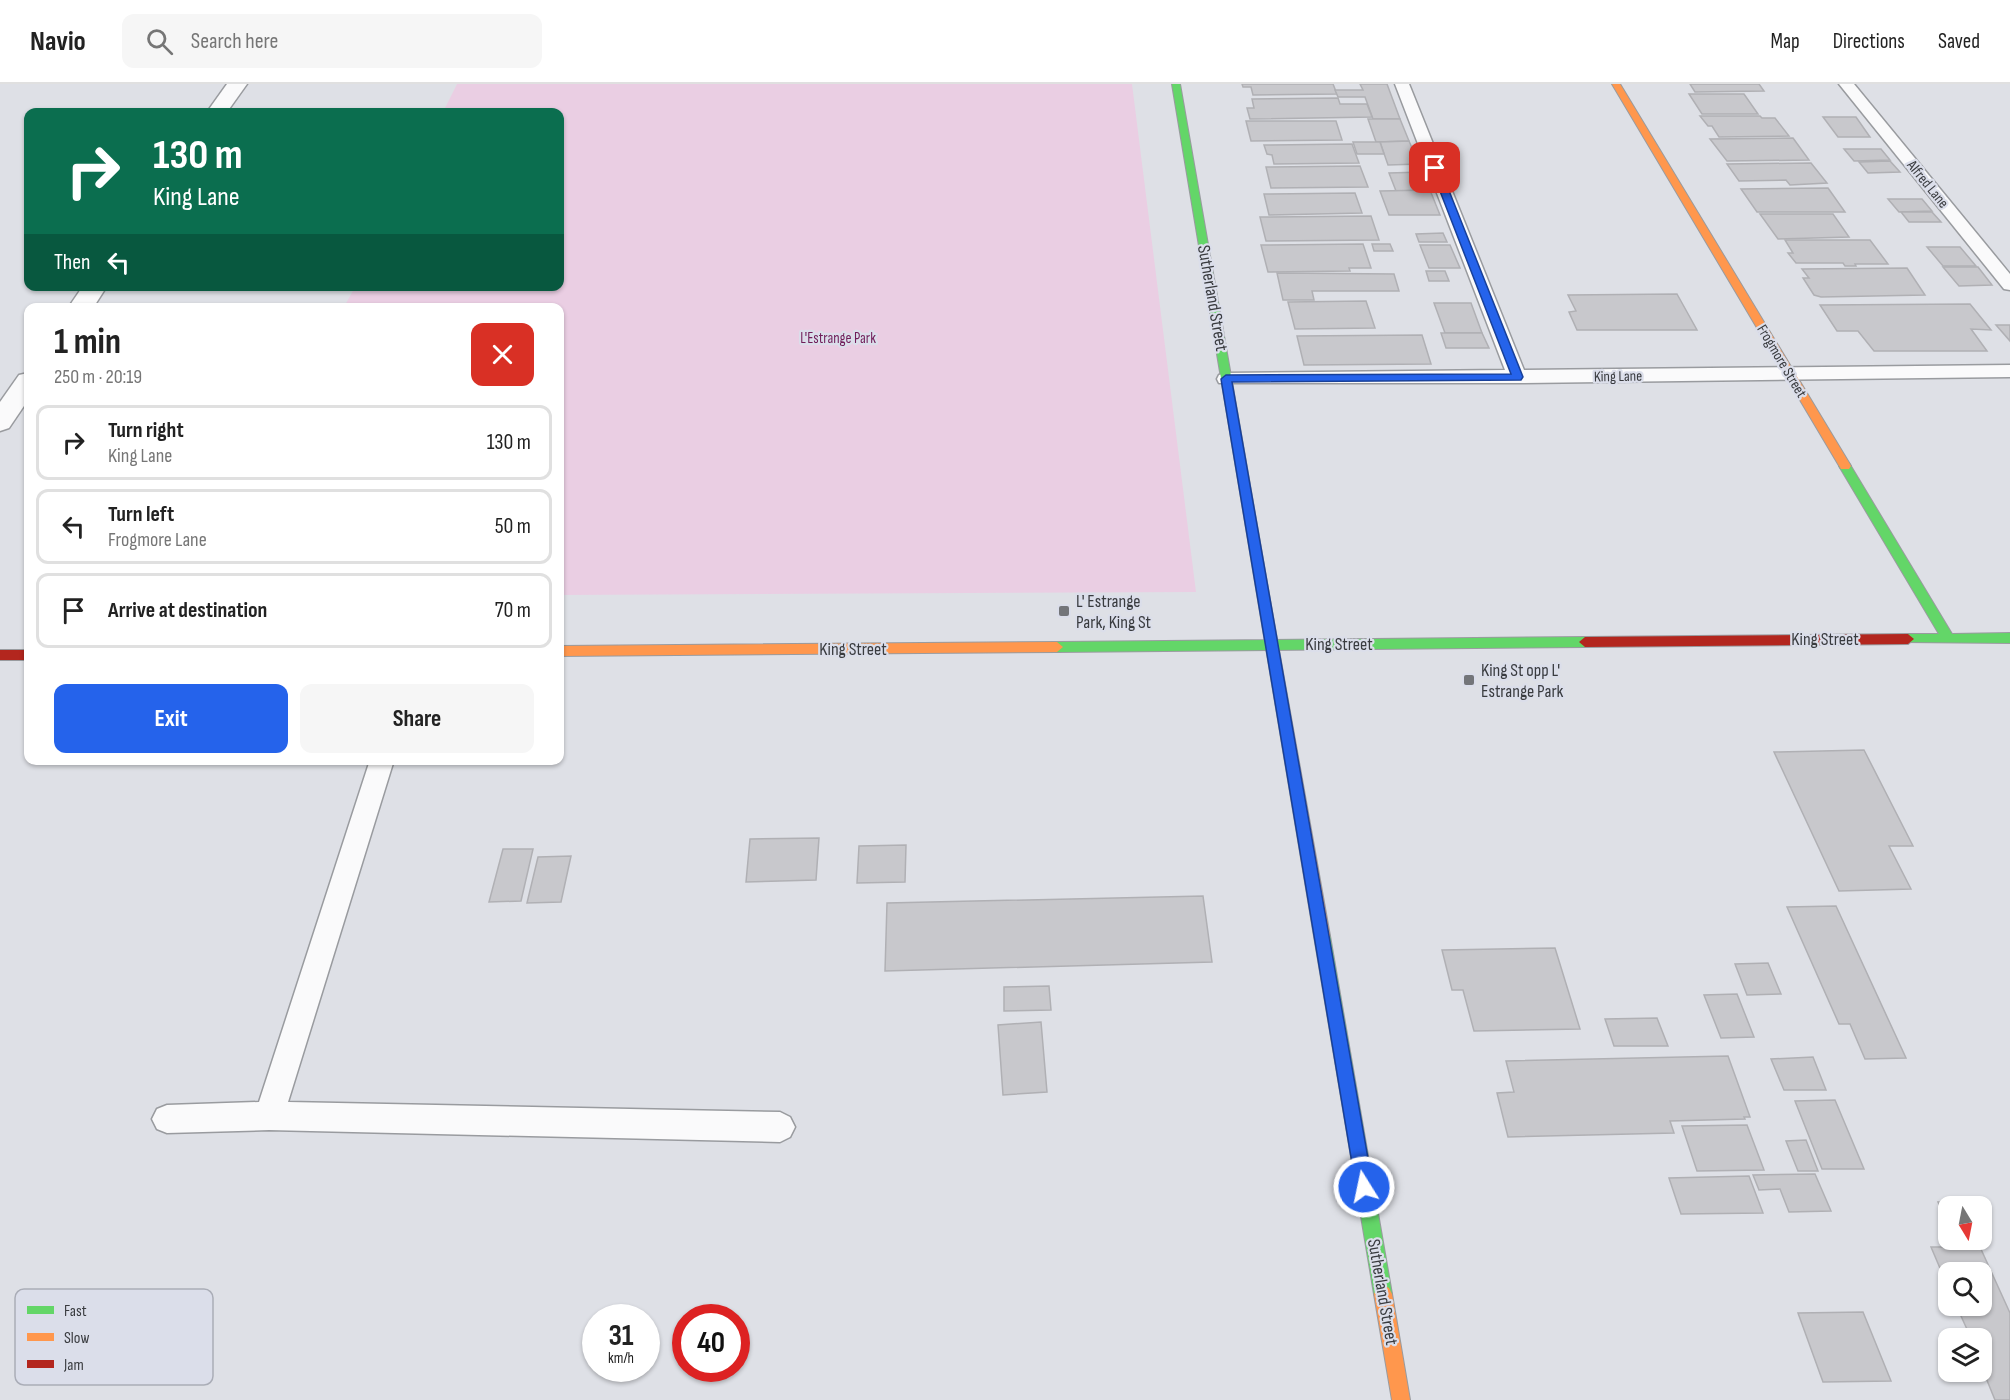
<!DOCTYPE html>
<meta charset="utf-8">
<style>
body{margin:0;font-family:"Sofia Sans Condensed",sans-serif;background:#f6f6f6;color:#222;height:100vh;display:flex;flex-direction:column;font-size:22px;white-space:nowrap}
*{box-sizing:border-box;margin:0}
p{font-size:20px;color:#767676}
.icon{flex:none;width:33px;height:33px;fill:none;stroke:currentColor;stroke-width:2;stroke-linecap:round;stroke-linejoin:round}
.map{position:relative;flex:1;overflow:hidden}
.drawer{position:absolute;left:24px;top:219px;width:540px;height:462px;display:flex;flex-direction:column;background:#fff;border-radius:12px;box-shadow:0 2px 4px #0004}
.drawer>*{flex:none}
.banner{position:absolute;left:24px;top:24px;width:540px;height:183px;border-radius:12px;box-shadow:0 2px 4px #0004;background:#0b6e4f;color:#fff;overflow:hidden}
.needle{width:39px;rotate:170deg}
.fabs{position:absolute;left:1938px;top:1112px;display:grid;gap:12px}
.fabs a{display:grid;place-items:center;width:54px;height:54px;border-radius:12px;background:#fff;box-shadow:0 2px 4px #0004;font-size:30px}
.speed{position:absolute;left:582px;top:1220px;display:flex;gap:12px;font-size:30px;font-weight:700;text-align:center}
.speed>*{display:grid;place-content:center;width:78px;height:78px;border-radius:50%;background:#fff;box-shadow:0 2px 4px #0004;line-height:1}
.speed small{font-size:15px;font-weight:400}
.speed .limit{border:9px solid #d22;background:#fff;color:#111}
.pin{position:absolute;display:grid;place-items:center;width:51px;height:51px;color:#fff;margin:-26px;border-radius:12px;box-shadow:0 3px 9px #0006}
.me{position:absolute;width:66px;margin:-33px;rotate:350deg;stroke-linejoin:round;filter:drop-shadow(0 0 4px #0008)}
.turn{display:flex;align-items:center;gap:21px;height:126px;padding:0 30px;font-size:27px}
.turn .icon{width:78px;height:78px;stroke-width:2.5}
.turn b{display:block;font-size:42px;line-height:51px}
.then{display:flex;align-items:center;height:57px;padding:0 30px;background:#0003;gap:12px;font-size:22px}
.round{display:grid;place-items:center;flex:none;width:63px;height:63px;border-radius:12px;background:#f6f6f6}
.head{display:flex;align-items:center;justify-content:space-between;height:102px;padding:0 30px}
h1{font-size:36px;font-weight:700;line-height:45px}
.cta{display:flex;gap:12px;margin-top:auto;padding:12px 30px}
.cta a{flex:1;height:69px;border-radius:12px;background:#2563eb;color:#fff;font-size:24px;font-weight:700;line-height:69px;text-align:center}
.cta a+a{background:#f6f6f6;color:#222}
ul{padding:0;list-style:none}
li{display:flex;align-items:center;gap:18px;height:75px;margin:0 12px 9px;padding:0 18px;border:3px solid #e0e0e0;border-radius:12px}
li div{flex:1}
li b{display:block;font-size:22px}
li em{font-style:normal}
header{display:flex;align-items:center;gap:36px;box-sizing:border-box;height:84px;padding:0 30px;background:#fff;border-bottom:2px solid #e0e0e0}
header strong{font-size:28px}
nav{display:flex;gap:33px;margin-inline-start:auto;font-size:21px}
.search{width:420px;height:54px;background:#f6f6f6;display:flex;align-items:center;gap:15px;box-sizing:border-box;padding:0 21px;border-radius:12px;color:#767676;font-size:22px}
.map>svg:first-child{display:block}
.green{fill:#eacee3}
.building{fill:#c8c8cc;stroke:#b0b0b4;stroke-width:1.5}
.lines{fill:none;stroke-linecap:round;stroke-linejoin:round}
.lane-casing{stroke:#999b9f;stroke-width:3}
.street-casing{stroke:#999b9f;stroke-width:3}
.fast-casing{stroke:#999b9f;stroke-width:2}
.slow-casing{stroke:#999b9f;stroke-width:2}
.jam-casing{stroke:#999b9f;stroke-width:2}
.lane{fill:#fafafb;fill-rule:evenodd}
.street{fill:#fafafb;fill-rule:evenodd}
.fast{fill:#63d668;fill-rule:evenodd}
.slow{fill:#ff974d;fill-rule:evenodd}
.jam{fill:#b3261e;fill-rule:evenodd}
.route{fill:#2563eb;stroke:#184099;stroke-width:1.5}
.poi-dot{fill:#737579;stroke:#dbdeea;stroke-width:2}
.labels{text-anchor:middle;stroke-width:4.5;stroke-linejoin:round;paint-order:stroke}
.far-street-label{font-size:15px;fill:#393b3f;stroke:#dbdeea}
.far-park-label{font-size:15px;fill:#701d59;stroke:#dbdeea}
.street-label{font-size:18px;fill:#393b3f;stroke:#dbdeea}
.poi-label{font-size:18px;fill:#393b3f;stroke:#dbdeea;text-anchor:start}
.key{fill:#dbdeea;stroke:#aaadb7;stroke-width:1.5}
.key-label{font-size:16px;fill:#393b3f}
</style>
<header>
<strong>Navio</strong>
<div class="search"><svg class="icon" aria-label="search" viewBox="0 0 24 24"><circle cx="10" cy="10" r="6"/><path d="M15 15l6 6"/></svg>Search here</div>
<nav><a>Map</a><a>Directions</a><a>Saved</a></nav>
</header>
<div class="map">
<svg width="2010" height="1316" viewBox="0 0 2010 1316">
<rect width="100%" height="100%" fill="#dee0e6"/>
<polygon class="green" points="457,0 1132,0 1196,508 560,511 560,224 344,223 355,203 560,202 560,28 443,28"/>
<g class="building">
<polygon points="1242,0 1333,0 1337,10 1253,11 1251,3 1243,3"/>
<polygon points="1360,0 1387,0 1400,35 1373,35 1365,13 1338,13 1335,6 1363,6"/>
<polygon points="1690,0 1759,0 1764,7 1695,8"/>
<polygon points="1689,10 1744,10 1758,30 1702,30"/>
<polygon points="1338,14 1340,20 1367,20 1372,33 1250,35 1247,24 1254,24 1252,15"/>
<polygon points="1700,32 1760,32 1762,34 1775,34 1789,52 1719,53 1712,42 1708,42"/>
<polygon points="1823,33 1856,33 1870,53 1838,53"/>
<polygon points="1368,35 1400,35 1409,57 1376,58"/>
<polygon points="1246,37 1336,37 1342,56 1251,57"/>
<polygon points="1793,54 1809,76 1727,77 1710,55"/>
<polygon points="1409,57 1419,80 1388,81 1380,58"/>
<polygon points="1353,58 1380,58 1384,70 1357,70"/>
<polygon points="1352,60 1359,79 1274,80 1272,71 1267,70 1264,61"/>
<polygon points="1844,65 1881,65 1890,76 1854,77"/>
<polygon points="1890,77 1900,88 1868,89 1859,78"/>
<polygon points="1811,79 1827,99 1790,101 1786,96 1739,97 1727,80"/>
<polygon points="1360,82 1368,103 1271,104 1266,83"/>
<polygon points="1423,88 1430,106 1396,107 1389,89"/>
<polygon points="1828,104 1845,128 1757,128 1741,105"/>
<polygon points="1430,106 1440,131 1389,131 1380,107"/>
<polygon points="1355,109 1362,129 1269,131 1264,110"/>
<polygon points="1888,115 1922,115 1932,127 1899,128"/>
<polygon points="1901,128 1932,128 1941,138 1909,138"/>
<polygon points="1760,130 1833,130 1849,153 1778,155"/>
<polygon points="1371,132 1379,156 1266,157 1260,133"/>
<polygon points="1443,149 1447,158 1419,158 1416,150"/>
<polygon points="1785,156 1870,156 1888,180 1855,180 1856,182 1845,182 1843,179 1796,179 1788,169 1793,169"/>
<polygon points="1363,160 1371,184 1349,184 1350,187 1268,188 1261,161"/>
<polygon points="1372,160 1390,160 1393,167 1374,167"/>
<polygon points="1420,161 1450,161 1460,184 1429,184"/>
<polygon points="1927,163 1960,163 1976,182 1943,182"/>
<polygon points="1943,183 1978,183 1992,201 1959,202"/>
<polygon points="1907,184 1925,211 1821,213 1814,211 1803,194 1809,194 1802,185"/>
<polygon points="1426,187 1445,187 1449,197 1429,197"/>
<polygon points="1277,189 1394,190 1399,207 1312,207 1314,216 1283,216"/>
<polygon points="1677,210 1697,246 1577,246 1569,228 1576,227 1568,211"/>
<polygon points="1366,217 1375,244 1295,245 1288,218"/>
<polygon points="1434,219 1471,219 1482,249 1445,249"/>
<polygon points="1970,220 1991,246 1971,245 1987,267 1874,267 1858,247 1837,247 1820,221"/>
<polygon points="1996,241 2010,241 2010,257"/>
<polygon points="1441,249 1482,249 1489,264 1446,264"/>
<polygon points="1422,251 1431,280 1304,281 1297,252"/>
<polygon points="1864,666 1913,762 1889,762 1911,805 1839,807 1774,668"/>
<polygon points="819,754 816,796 746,798 750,755"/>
<polygon points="906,761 905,798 857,799 859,762"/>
<polygon points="503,765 533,765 521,817 489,818"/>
<polygon points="571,772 561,818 527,819 538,773"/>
<polygon points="1203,812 1212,878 885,887 887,819"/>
<polygon points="1836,822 1906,974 1865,975 1850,940 1839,940 1787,823"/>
<polygon points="1555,864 1580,945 1474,947 1463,906 1452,906 1442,866"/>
<polygon points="1768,879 1781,910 1747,911 1735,880"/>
<polygon points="1049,902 1051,926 1004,927 1004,903"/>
<polygon points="1737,910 1754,953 1721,954 1704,911"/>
<polygon points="1657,934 1668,962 1614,962 1605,935"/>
<polygon points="1041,938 1047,1008 1003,1011 998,941"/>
<polygon points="1728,972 1750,1033 1744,1033 1745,1035 1670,1037 1674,1049 1508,1053 1497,1009 1514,1008 1506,977"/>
<polygon points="1813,973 1826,1006 1784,1006 1771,975"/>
<polygon points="1835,1016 1864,1085 1822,1085 1795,1017"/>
<polygon points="1747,1041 1764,1086 1697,1087 1682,1042"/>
<polygon points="1806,1056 1818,1087 1798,1087 1786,1057"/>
<polygon points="1815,1090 1831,1127 1789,1128 1780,1105 1759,1106 1753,1091"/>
<polygon points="1749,1092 1763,1129 1681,1130 1669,1094"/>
<polygon points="1966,1117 1969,1122 1948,1122 1948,1141 1938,1118"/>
<polygon points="1931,1163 1980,1163 2010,1229 2010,1316 1995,1316 1982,1284 1982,1254 1971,1254 1956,1221 1982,1221 1982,1188 1948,1188 1948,1203"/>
<polygon points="1863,1228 1891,1297 1823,1298 1798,1229"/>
</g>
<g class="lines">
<defs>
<g id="lane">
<polygon points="1395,0 1409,0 1524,286 2010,281 2010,293 1517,299 1219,299 1217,295 1219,291 1226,289 1505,286"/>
<polygon points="1839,0 1854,0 2010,190 2010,206 2004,205"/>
<polygon points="370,676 394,676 288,1018 780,1028 790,1033 795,1043 790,1053 780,1058 269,1046 167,1049 157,1045 152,1035 157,1025 167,1021 259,1018"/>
</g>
<g id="street">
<polygon points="227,0 247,0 227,28 207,28"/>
<polygon points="83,202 107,202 93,224 68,224"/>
<polygon points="28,289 28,316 9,344 0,347 0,318 19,291"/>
</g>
<g id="fast">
<polygon points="1172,0 1180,0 1269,510 1263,515 1257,510"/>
<polygon points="1845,378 1849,379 1952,550 2010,549 2010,559 1904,558 1902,555 1904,552 1908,550 1939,550 1839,382"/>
<polygon points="1585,553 1591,558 1585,563 1057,568 1051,563 1057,558"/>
<polygon points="1322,845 1327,847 1330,852 1392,1210 1389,1216 1383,1219 1377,1216 1374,1210 1314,852 1317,847"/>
</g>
<g id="slow">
<polygon points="1612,0 1620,0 1851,382 1849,385 1841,385"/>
<polygon points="1263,505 1269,510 1330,852 1327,857 1322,859 1317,857 1314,852 1257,510"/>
<polygon points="1057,558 1063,563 1057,568 560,572 560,562"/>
<polygon points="1383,1201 1389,1204 1392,1210 1410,1316 1392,1316 1374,1210 1377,1204"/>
</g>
<g id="jam">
<polygon points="1908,550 1914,555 1908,560 1585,563 1579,558 1585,553"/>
<rect x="0" y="566" width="28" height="10"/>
</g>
</defs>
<use href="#lane" class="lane-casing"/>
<use href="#street" class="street-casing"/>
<use href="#fast" class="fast-casing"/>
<use href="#slow" class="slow-casing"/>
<use href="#jam" class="jam-casing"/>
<use href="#lane" class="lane"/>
<use href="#street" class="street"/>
<use href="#fast" class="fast"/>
<use href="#slow" class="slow"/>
<use href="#jam" class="jam"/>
</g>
<polygon class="route" points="1435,81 1440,84 1523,293 1521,296 1232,298 1373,1103 1370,1109 1364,1112 1358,1109 1356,1103 1221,295 1226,291 1511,290 1431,84"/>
<g class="poi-dot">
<rect x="1058" y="521" width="12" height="12" rx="3"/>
<rect x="1463" y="590" width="12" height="12" rx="3"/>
</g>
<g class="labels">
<g class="far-street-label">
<text transform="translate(1928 100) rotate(51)" y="5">Alfred Lane</text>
<text transform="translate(1782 277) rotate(59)" y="5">Frogmore Street</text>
<text transform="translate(1618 292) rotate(-1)" y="5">King Lane</text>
</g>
<g class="far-park-label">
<text x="838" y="259">L'Estrange Park</text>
</g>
<g class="street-label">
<text transform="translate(1213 214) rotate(80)" y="6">Sutherland Street</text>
<text x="1825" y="561">King Street</text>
<text x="1339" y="566">King Street</text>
<text x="853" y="571">King Street</text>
<text transform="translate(1383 1208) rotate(80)" y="6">Sutherland Street</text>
</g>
<g class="poi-label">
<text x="1076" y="523">L' Estrange<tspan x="1076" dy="21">Park, King St</tspan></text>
<text x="1481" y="592">King St opp L'<tspan x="1481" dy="21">Estrange Park</tspan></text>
</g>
</g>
<rect x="15" y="1205" width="198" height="96" rx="9" class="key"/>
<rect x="27" y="1222" width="27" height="8" fill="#63d668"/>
<rect x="27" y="1249" width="27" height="8" fill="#ff974d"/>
<rect x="27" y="1276" width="27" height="8" fill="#b3261e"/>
<g class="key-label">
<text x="64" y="1232">Fast</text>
<text x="64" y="1259">Slow</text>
<text x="64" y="1286">Jam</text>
</g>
</svg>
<div class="fabs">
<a><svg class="needle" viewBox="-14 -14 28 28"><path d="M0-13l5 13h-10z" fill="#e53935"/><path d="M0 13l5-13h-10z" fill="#767676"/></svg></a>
<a><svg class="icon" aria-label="search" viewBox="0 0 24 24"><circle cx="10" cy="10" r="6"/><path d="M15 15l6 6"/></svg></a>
<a><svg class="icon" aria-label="layers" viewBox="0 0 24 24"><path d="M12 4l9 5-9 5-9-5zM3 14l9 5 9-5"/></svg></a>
</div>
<div class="speed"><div>31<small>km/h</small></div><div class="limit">40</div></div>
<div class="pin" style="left:1435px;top:84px;background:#d93025"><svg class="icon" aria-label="arrive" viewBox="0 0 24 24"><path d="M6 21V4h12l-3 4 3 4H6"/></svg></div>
<svg class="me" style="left:1364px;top:1103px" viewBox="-20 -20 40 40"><circle r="17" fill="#2563eb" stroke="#fff" stroke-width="3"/><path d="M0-11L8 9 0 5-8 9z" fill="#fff"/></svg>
<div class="banner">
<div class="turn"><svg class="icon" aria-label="right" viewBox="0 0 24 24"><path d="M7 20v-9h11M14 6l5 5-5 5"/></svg><div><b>130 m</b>King Lane</div></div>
<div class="then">Then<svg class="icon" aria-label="left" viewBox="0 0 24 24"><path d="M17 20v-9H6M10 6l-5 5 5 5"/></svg></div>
</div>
<section class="drawer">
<div class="head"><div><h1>1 min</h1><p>250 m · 20:19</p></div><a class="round" style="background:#d93025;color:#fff"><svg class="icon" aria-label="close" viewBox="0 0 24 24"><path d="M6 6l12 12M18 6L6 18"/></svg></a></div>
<ul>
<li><svg class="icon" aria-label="right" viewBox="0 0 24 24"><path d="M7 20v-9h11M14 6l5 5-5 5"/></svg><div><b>Turn right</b><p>King Lane</p></div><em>130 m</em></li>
<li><svg class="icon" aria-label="left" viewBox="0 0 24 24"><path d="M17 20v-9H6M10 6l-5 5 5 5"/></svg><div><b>Turn left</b><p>Frogmore Lane</p></div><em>50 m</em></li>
<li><svg class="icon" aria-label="arrive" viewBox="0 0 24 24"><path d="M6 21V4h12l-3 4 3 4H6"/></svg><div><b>Arrive at destination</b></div><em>70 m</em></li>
</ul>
<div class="cta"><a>Exit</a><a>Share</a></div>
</section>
</div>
